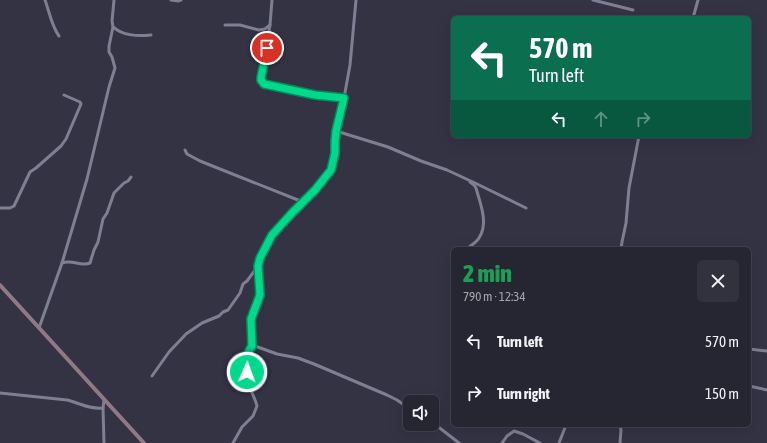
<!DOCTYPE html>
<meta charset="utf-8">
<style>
body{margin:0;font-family:"Asap Condensed",sans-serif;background:#32323f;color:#f1f3f6;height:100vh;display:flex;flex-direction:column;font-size:15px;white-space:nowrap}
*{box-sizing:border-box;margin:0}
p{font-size:13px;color:#a4a5ac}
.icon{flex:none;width:22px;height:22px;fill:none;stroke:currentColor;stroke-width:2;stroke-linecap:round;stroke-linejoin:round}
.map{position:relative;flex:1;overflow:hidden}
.sheet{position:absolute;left:451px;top:247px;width:300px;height:180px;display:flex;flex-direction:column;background:#262633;border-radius:6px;box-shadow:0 4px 16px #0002,0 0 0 1px #42434e}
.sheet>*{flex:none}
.hud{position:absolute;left:451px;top:16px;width:300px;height:122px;border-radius:6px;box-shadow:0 4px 16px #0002,0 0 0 1px #42434e;background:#0b6e4f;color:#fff;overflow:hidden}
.fabs{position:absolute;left:403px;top:395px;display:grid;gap:8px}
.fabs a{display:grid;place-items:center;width:36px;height:36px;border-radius:6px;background:#262633;box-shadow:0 4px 16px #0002,0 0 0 1px #42434e;font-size:20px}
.pin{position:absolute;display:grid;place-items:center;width:34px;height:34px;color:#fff;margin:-17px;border:2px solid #fff;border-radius:50%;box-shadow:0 1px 4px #0007}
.me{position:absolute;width:44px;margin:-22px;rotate:2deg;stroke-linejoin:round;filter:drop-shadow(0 0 3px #0008)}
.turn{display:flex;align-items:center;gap:14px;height:84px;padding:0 12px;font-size:18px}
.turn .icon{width:52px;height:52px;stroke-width:2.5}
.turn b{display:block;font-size:28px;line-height:34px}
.lanes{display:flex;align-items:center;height:38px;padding:0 12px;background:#0003;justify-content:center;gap:20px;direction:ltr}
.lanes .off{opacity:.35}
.round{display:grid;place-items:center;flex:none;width:42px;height:42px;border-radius:6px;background:#32323f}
.headline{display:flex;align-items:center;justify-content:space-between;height:68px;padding:0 12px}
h1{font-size:24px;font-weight:800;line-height:30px;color:#1e9e55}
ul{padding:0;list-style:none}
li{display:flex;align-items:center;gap:12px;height:52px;padding:0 12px}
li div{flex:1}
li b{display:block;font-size:15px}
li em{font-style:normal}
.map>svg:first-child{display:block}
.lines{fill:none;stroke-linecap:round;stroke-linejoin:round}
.street{stroke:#7f7f93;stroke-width:3}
.secondary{stroke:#907885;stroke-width:4}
.route-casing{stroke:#008d5b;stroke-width:10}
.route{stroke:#00d98c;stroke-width:7}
</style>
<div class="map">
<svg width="767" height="443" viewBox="0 0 767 443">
<rect width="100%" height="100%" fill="#334"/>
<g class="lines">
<g class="street">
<path d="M 45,0 C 49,11 52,27 59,36"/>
<path d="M 114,0 L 112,21 L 113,27 C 116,29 118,31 121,32 C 130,36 142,36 151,35"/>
<polyline points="171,0 178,1 181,0"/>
<polyline points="593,0 633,10"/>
<polyline points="693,18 698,0"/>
<polyline points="225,25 240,25 259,30 265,29 270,25 272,0"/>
<polyline points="270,25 261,78 261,80 264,84 315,95 344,98"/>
<polyline points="336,131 388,147 421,161 447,170 475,183 526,208"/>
<polyline points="185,150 187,154 200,161 303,202"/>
<polyline points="0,208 10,208 14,206 30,172 36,168 61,146 66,139 81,104 80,102 64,95"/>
<path d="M 467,249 C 471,245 476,243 479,238 C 489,223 480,203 476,188 L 474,185 L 470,182"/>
<polyline points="621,249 622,242 626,223 629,188 639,136"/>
<polyline points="62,263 87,179 109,87 115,68 112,57 109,52 109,46 113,27"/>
<path d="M 39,328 L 62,263 C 73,259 80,267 90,263 L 94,250 L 98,242 L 103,219 L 107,213 L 114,193 L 124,183 L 128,181 L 131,177"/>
<polyline points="252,346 255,346 277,354 298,358 314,364 387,395 397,400 410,409"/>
<polyline points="749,349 767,351"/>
<polyline points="152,376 169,352 186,334 202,323 219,316 223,312 228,310 240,293 243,284 247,281 258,266"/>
<polyline points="749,386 767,390"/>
<path d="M 0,393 L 67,400 C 79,403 91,410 103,408"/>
<polyline points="432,422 459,443"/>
<polyline points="620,425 621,430 620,443"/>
<polyline points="104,443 103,408 104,400"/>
<path d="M 233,443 L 242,427 L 253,416 L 257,406 C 255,398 251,392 249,384 C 246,375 245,353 252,346 L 251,319 L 260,295 L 258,266 L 260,258 L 272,235 L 291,214 L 315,190 L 327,175 L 331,169 L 333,160 L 335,153 L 335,141 L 336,131 L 344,98 L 350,65 L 356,0"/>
<polyline points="502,443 507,436 514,431 523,434 540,443"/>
<polyline points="559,443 566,425"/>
</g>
<polyline class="secondary" points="0,285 144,443"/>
</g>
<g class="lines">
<defs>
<path id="route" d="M 247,372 C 247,363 246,353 252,346 L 251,319 L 260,295 L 258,266 L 260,258 L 272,235 L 291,214 L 315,190 L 331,170 L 335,153 L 335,141 L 336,131 L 344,98 L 315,95 L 264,84 L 261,80 L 261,78 L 267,48"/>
</defs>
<use href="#route" class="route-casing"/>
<use href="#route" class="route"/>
</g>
</svg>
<div class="fabs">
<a><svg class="icon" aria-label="sound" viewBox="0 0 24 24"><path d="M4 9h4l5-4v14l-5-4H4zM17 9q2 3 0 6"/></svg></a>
</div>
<div class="pin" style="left:267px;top:48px;background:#d93025"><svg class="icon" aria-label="arrive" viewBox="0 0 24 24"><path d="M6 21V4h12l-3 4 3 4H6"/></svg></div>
<svg class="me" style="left:247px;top:372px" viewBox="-20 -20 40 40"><circle r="17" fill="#00d98c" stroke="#fff" stroke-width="3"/><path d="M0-11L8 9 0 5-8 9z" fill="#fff"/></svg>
<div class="hud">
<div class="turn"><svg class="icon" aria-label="left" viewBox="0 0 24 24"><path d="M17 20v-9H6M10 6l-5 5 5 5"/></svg><div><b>570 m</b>Turn left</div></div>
<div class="lanes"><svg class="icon" aria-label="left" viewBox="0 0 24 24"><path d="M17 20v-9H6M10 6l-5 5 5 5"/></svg><svg class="icon off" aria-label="ahead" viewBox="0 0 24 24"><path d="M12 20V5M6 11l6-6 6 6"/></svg><svg class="icon off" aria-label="right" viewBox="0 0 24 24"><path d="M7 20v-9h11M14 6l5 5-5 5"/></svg></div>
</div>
<section class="sheet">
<div class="headline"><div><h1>2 min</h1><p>790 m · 12:34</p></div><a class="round"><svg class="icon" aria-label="close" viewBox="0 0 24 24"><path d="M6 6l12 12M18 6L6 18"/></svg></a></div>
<ul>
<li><svg class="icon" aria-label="left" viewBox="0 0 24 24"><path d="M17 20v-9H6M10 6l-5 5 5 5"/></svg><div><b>Turn left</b></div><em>570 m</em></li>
<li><svg class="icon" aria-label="right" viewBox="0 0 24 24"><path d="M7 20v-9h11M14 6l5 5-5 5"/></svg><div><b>Turn right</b></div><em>150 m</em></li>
</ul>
</section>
</div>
